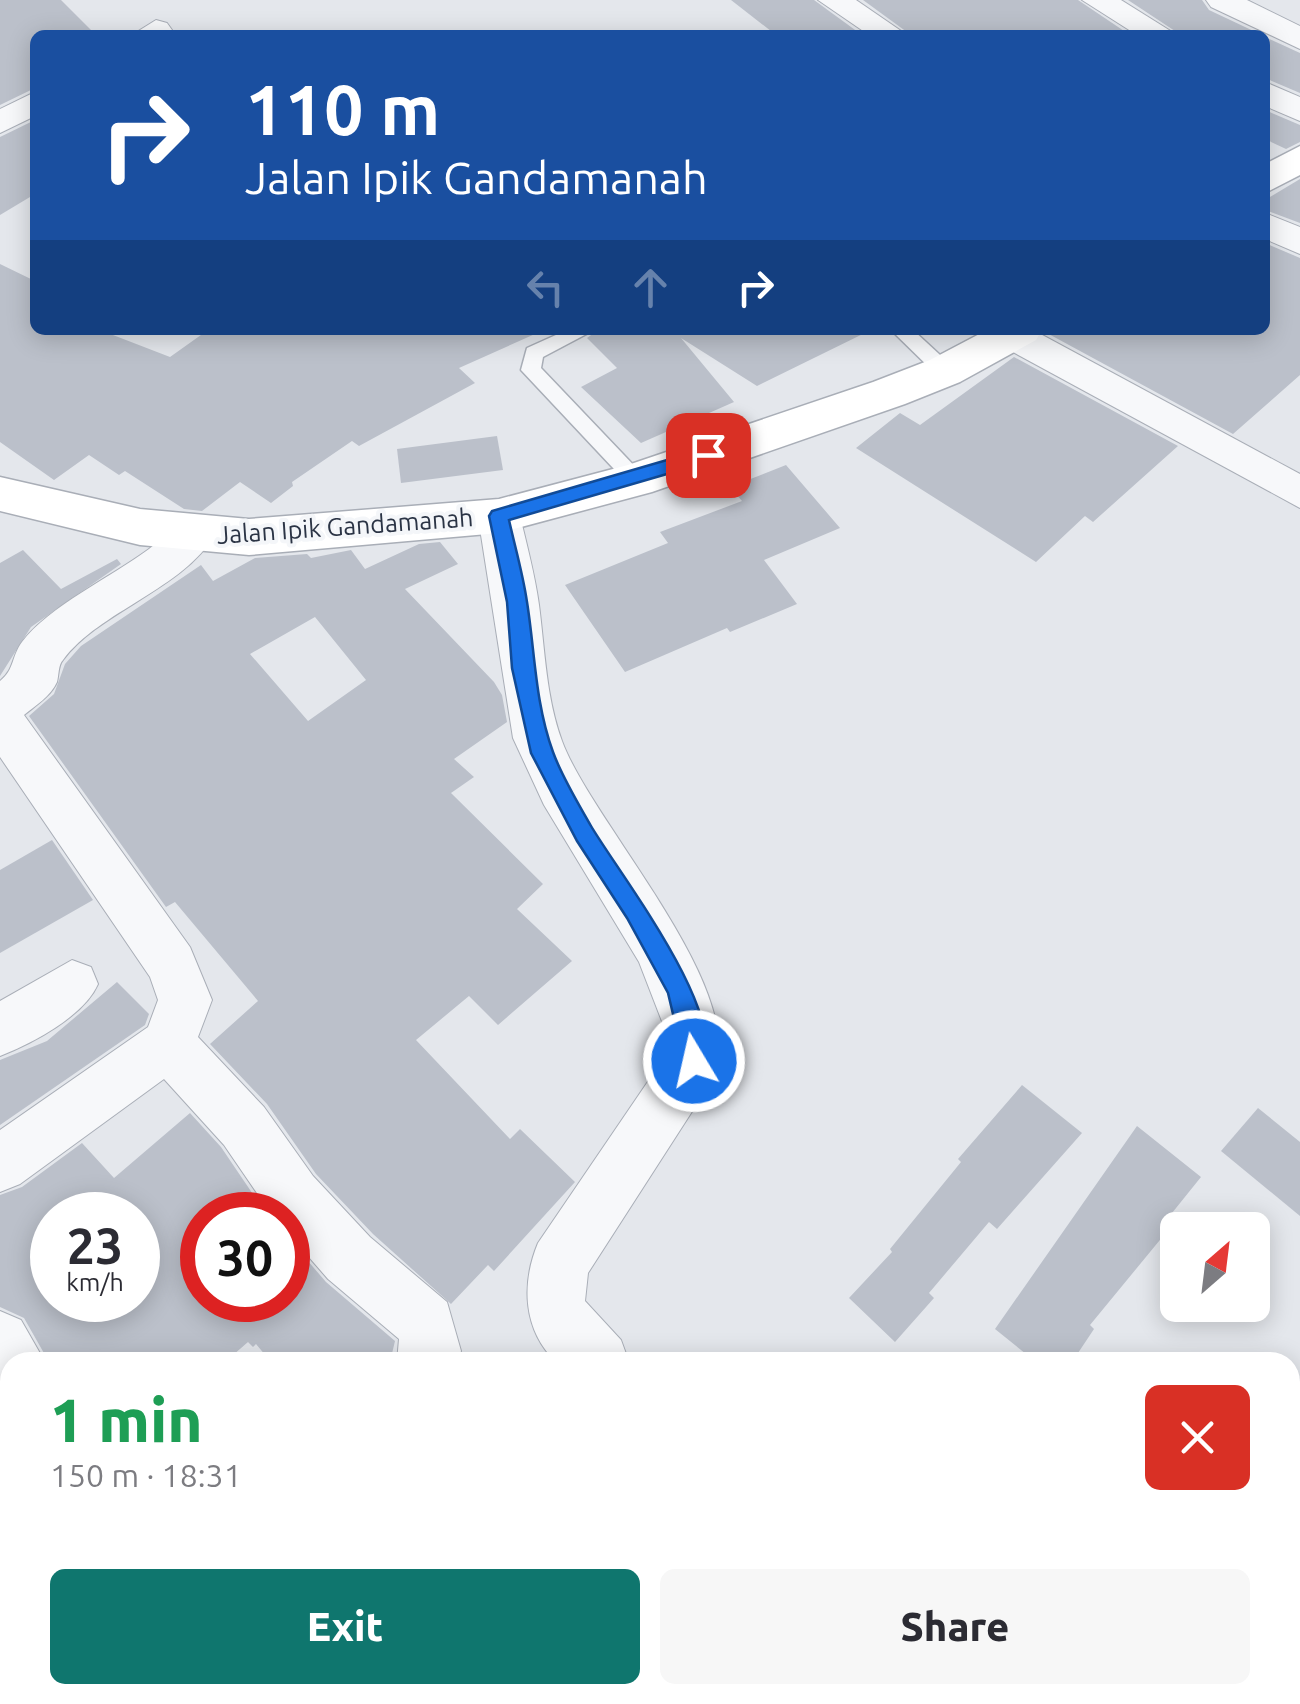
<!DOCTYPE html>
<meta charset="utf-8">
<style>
body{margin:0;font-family:Ubuntu,sans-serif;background:#f7f7f7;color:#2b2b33;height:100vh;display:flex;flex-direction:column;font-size:38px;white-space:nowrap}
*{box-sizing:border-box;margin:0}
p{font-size:32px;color:#7c7c81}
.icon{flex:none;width:55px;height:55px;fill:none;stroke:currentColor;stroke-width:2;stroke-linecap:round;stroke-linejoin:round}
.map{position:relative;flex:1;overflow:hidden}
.drawer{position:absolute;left:0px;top:1352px;width:1300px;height:352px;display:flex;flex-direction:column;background:#fff;border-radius:30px 30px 0 0;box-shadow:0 5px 25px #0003}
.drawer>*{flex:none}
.top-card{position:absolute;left:30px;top:30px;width:1240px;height:305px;border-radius:15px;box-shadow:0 5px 25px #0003;background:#1a4fa0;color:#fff;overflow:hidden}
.needle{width:65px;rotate:28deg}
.buttons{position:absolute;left:1160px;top:1212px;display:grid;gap:20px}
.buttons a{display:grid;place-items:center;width:110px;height:110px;border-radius:15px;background:#fff;box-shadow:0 5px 25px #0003;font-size:50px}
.speed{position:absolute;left:30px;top:1192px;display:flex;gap:20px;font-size:50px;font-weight:700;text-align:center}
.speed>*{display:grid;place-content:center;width:130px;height:130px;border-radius:50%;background:#fff;box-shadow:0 5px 25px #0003;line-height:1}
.speed small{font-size:25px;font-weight:400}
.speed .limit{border:15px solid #d22;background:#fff;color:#111}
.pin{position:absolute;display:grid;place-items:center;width:85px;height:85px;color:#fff;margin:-42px;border-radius:20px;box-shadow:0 5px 15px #0006}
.me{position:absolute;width:110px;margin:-55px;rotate:351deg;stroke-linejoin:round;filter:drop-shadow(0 0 8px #0008)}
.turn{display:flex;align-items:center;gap:35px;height:210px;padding:0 50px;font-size:45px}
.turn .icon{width:130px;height:130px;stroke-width:2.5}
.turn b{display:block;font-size:70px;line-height:85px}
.lanes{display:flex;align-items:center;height:95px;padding:0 50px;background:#0003;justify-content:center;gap:50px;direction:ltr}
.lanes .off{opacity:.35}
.round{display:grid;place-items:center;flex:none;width:105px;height:105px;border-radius:15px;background:#f7f7f7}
.head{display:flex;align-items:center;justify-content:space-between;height:170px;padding:0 50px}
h1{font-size:60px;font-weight:800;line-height:75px;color:#1e9e55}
.primary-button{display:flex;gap:20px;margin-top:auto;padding:20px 50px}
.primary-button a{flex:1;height:115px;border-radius:15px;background:#0f766e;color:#fff;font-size:40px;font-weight:800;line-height:115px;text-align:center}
.primary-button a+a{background:#f7f7f7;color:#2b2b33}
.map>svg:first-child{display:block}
.building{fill:#bbc0ca;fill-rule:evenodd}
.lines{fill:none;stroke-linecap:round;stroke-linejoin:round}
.lane-casing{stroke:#a9aeb7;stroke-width:3}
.street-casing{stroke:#a9aeb7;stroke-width:2}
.secondary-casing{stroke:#a9aeb7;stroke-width:3}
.lane{fill:#f7f8fa;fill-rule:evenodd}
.street{fill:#f7f8fa;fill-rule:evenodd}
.secondary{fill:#fff;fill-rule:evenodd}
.route{fill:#1a73e8;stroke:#114b97;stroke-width:2.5}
.labels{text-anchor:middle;stroke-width:8;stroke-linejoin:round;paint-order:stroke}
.street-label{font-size:25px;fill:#2b3445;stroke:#f4f6f9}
</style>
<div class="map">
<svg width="1300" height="1704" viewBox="0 0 1300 1704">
<rect width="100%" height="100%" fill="#e4e7ec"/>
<g class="building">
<polygon points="0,0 61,0 96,35 35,35 35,88 0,105"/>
<polygon points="731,0 814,0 862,35 776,35"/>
<polygon points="863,0 1078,0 1130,35 911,35"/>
<polygon points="1128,0 1202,0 1209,10 1262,35 1181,35"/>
<polygon points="1265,37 1300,53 1300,93 1265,78"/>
<polygon points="1265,110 1300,125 1300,142 1286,149 1265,139"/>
<polygon points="35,120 35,194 0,215 0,137"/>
<polygon points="1300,179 1300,223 1265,210 1265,200"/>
<polygon points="1265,243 1300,258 1300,375 1233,434 1045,332 1265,330"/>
<polygon points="0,264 35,281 35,330 100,330 170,357 208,330 544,330 459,368 475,383 359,446 352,441 292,482 293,486 271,503 240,482 202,511 184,509 125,471 119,475 89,455 54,480 0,442"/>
<polygon points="598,330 871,330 757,386 681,338 734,402 641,443 581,387 617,368 587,338"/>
<polygon points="1014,357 1178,446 1093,522 1085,516 1036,562 856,448 900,413 920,425"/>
<polygon points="497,436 503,470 401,483 397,449"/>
<polygon points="786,465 840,528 764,560 797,604 730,632 727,628 625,672 565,585 668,543 660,532 742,501 730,487"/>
<path d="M 440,542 L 458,564 L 405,589 L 494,682 L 502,695 L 507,722 L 454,759 L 474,777 L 451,793 L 543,884 L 517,909 L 572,961 L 498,1025 L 469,996 L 416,1040 L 510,1139 L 520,1129 L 575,1182 L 494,1271 L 488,1265 L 451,1304 L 373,1234 L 316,1174 L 267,1104 L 210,1044 L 258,1001 L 175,902 L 166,907 L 29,716 L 54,694 L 65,664 L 81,646 L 201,565 L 213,581 L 255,558 L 307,554 L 311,558 L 351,550 L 365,569 L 419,544 ZM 315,617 L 366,680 L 308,721 L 250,654 Z"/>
<polygon points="23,550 61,589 117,559 121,564 31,627 0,676 0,563"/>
<polygon points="52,840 93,900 0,953 0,870"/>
<polygon points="117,982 149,1014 145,1025 0,1125 0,1060 47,1041"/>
<polygon points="1022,1085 1082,1133 997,1229 989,1222 929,1293 934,1298 895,1342 849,1298 892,1252 890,1249 961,1162 958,1159"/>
<polygon points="1258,1108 1300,1142 1300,1216 1221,1151"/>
<path d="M 190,1113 L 221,1147 L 267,1215 L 202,1215 L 202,1300 L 288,1300 L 288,1238 L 326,1282 L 395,1341 L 390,1362 L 271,1362 L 256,1344 L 253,1347 L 248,1342 L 225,1362 L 49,1362 L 24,1318 L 0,1307 L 0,1195 L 22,1187 L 82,1143 L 114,1178 ZM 52,1215 L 138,1215 L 138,1300 L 52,1300 Z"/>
<polygon points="1137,1126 1201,1177 1172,1213 1178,1218 1090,1325 1094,1329 1072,1362 1036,1362 995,1329"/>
</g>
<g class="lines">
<defs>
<g id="lane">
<polygon points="567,330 594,330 543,357 541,368 643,475 643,485 629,485 521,370 527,348"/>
<polygon points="891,330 913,330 952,366 952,376 938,376"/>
</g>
<g id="street">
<polygon points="818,0 856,0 907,35 869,35"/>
<polygon points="1082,0 1121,0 1177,35 1137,35"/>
<polygon points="1206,0 1247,0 1300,26 1300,49 1211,7"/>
<polygon points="156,20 167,23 172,30 169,35 132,35"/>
<polygon points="1265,82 1300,97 1300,121 1265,106"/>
<polygon points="35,92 35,116 0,133 0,109"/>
<polygon points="1265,213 1300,227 1300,254 1265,239"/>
<polygon points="996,330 1033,330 1300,474 1300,508 998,344 993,335"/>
<path d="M 499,500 L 514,505 L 520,516 C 527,546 535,575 539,605 C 545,651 546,697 562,741 C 593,825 752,991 713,1079 L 588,1273 L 585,1301 L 621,1340 L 629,1362 L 556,1362 C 523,1330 521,1284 538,1243 L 666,1055 L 663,1024 L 639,962 L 544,805 L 513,738 L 478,516 L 484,505 Z"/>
<path d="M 193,518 L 208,523 L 215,534 C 184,589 99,611 63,660 C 58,665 59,675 57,682 C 51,696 35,706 24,715 L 190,947 L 212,1000 L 198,1037 L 264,1107 L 313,1176 L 370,1237 L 447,1302 L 461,1351 L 457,1362 L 397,1362 L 399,1339 L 328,1279 L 288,1233 L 288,1215 L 272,1215 L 224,1145 L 164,1079 L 20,1184 L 0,1192 L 0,1130 L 148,1027 L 158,1000 L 150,977 L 0,757 L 0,681 C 15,669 11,657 22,642 C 48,607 113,576 149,549 C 165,537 173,524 193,518 Z"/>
<path d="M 72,960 L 91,967 L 98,984 C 84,1016 33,1043 0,1056 L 0,1001 Z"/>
<polygon points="0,1311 21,1320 45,1362 10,1362 10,1391 0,1387"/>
<polygon points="45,1695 118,1695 114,1704 42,1704"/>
<polygon points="539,1695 611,1695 607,1704 536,1704"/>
<polygon points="857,1695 930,1695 933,1704 861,1704"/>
</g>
<g id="secondary">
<polygon points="1300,146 1300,175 1265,193 1265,164"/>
<polygon points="987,330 1042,330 1036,340 960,382 905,404 652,492 499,533 249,555 140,545 0,511 0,477 140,509 249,519 499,499 628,465 873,382 930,360"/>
</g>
</defs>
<use href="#lane" class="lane-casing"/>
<use href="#street" class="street-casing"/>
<use href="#secondary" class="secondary-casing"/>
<use href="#lane" class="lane"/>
<use href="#street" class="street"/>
<use href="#secondary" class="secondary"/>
</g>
<path class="route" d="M 708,448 L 715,450 L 715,460 L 509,520 C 515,547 523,574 527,602 C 535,652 535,703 553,752 C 562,777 578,803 591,826 C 620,875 728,1012 703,1069 L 694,1072 L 686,1069 L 668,993 L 627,918 L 577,841 L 531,753 L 512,668 L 507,602 L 489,516 L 492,511 Z"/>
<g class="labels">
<g class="street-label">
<text transform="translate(345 526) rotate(-4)" y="9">Jalan Ipik Gandamanah</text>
</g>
</g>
</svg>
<div class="buttons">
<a><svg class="needle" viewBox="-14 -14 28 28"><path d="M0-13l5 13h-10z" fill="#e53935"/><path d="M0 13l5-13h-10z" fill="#7c7c81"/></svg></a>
</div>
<div class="speed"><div>23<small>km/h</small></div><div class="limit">30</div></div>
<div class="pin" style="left:708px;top:455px;background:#d93025"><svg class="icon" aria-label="arrive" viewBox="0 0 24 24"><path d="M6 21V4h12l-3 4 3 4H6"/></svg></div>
<svg class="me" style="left:694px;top:1061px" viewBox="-20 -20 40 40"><circle r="17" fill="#1a73e8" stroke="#fff" stroke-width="3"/><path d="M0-11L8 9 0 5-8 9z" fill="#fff"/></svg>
<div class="top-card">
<div class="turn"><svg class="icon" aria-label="right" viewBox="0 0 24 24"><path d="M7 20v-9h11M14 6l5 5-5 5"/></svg><div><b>110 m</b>Jalan Ipik Gandamanah</div></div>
<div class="lanes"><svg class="icon off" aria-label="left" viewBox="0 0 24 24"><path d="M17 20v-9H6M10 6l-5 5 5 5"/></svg><svg class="icon off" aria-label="ahead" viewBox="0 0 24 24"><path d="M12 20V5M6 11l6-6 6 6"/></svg><svg class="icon" aria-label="right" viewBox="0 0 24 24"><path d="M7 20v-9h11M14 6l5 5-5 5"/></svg></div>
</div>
<section class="drawer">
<div class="head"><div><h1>1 min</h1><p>150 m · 18:31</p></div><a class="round" style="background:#d93025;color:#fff"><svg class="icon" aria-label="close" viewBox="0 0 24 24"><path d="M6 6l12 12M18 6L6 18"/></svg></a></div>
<div class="primary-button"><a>Exit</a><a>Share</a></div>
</section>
</div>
